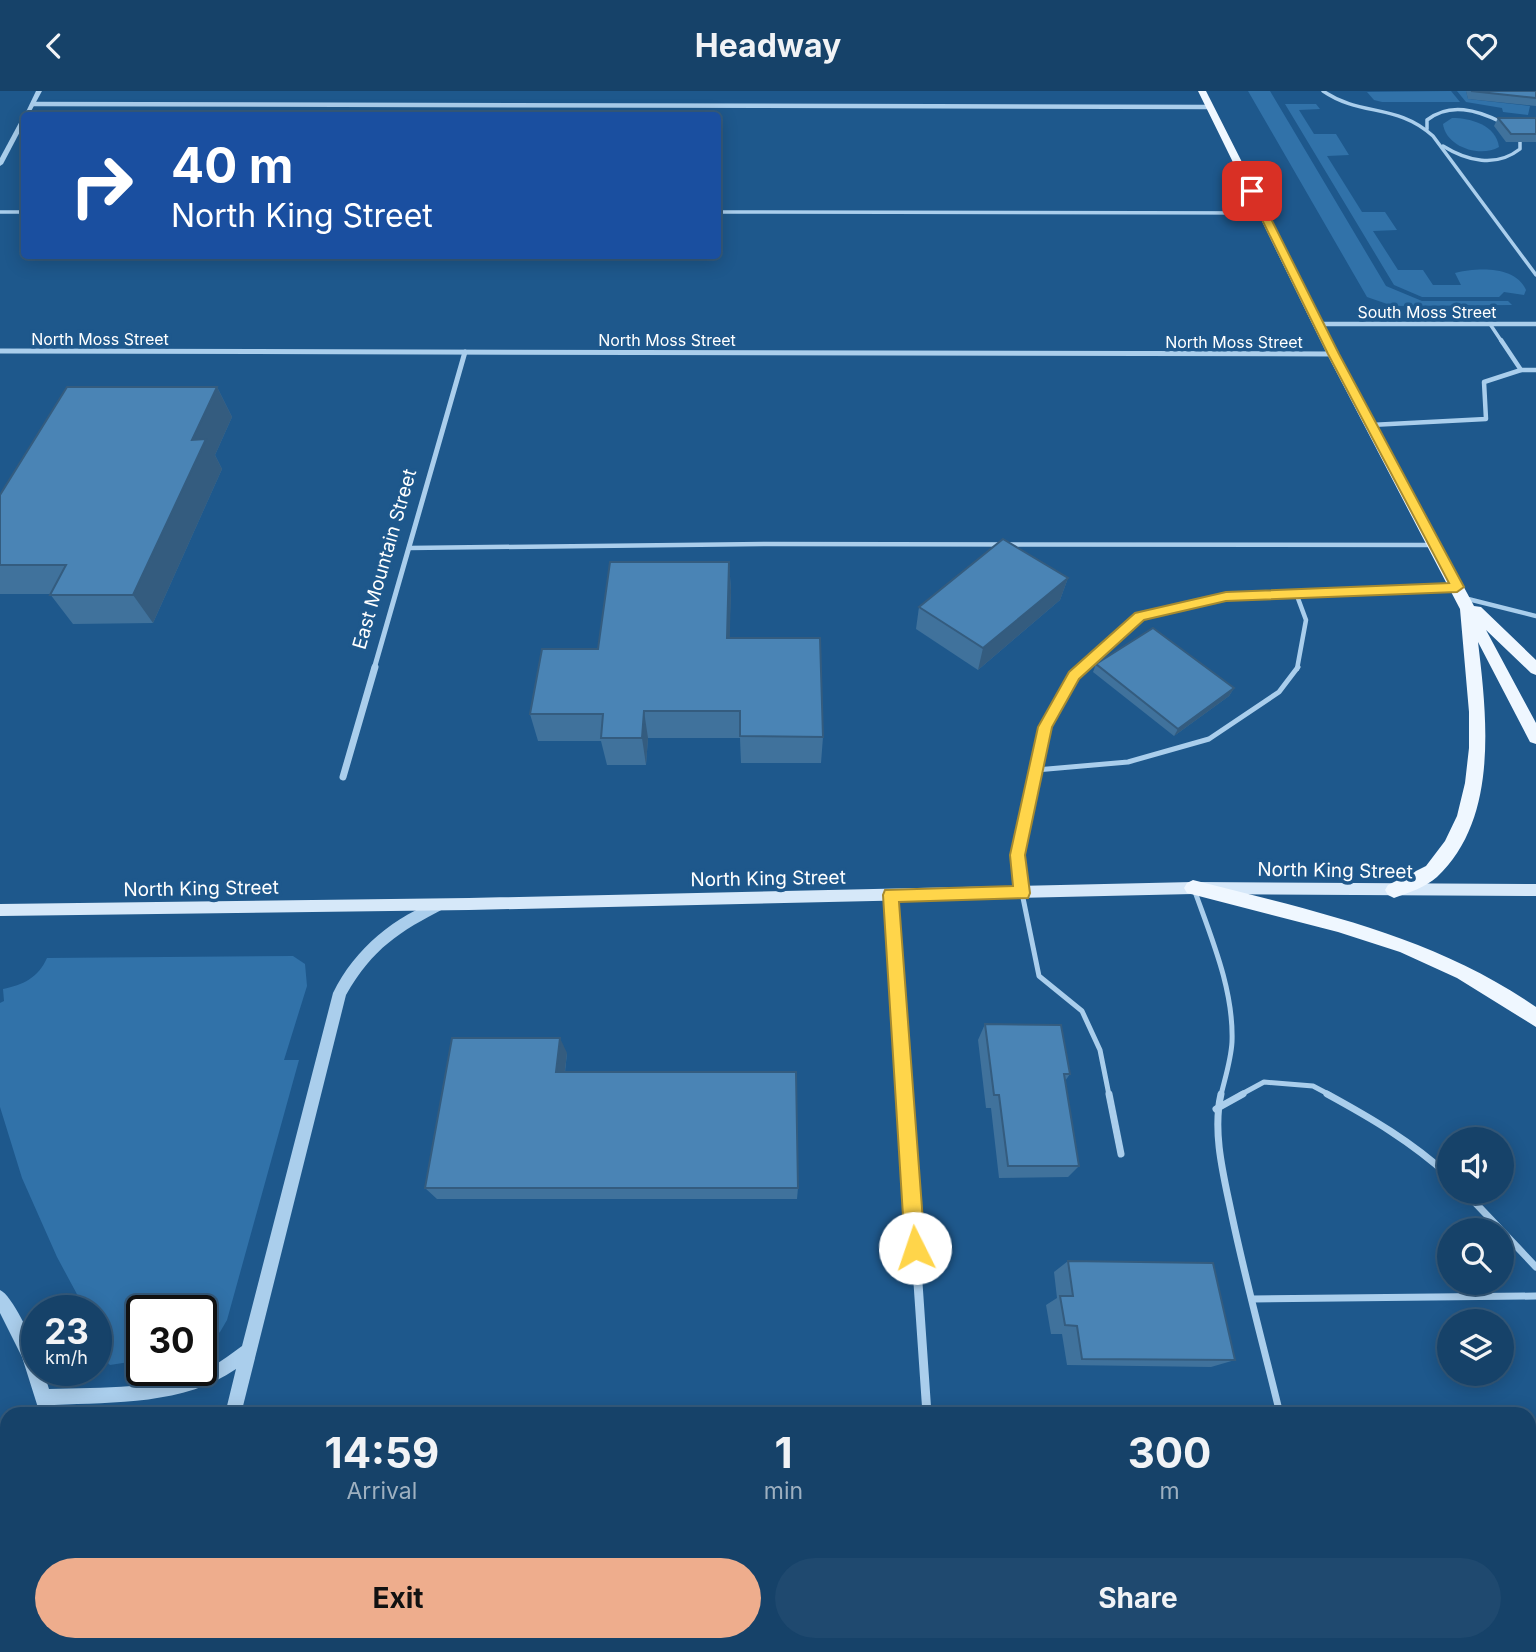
<!DOCTYPE html>
<style>
body{margin:0;font-family:Inter,sans-serif;background:#1f496f;color:#f1f3f6;height:100vh;display:flex;flex-direction:column;font-size:26px;white-space:nowrap}
*{box-sizing:border-box;margin:0}
p{font-size:23px;color:#9eb0c0}
.icon{flex:none;width:38px;height:38px;fill:none;stroke:currentColor;stroke-width:2;stroke-linecap:round;stroke-linejoin:round}
.map{position:relative;flex:1;overflow:hidden}
.sheet{position:absolute;left:0px;top:1316px;width:1536px;height:245px;display:flex;flex-direction:column;background:#164269;border-radius:21px 21px 0 0;box-shadow:0 4px 18px #0003,0 0 0 2px #355b7d}
.sheet>*{flex:none}
.guide{position:absolute;left:21px;top:21px;width:700px;height:147px;border-radius:7px;box-shadow:0 4px 18px #0003,0 0 0 2px #355b7d;background:#1a4fa0;color:#fff;overflow:hidden}
.fabs{position:absolute;left:1437px;top:1036px;display:grid;gap:14px}
.fabs a{display:grid;place-items:center;width:77px;height:77px;border-radius:50%;background:#164269;box-shadow:0 4px 18px #0003,0 0 0 2px #355b7d;font-size:35px}
.speed{position:absolute;left:21px;top:1204px;display:flex;gap:14px;font-size:35px;font-weight:700;text-align:center}
.speed>*{display:grid;place-content:center;width:91px;height:91px;border-radius:50%;background:#164269;box-shadow:0 4px 18px #0003,0 0 0 2px #355b7d;line-height:1}
.speed small{font-size:18px;font-weight:400}
.speed .limit{border:4px solid #111;border-radius:10px;background:#fff;color:#111}
.pin{position:absolute;display:grid;place-items:center;width:60px;height:60px;color:#fff;margin:-30px;border-radius:14px;box-shadow:0 4px 10px #0006}
.me{position:absolute;width:77px;margin:-38px;rotate:356deg;stroke-linejoin:round;filter:drop-shadow(0 0 5px #0008)}
.turn{display:flex;align-items:center;gap:24px;height:147px;padding:0 35px;font-size:32px}
.turn .icon{width:91px;height:91px;stroke-width:2.5}
.turn b{display:block;font-size:49px;line-height:60px}
.eta{display:flex;justify-content:space-evenly;align-items:center;height:119px;text-align:center}
.eta b{font-size:42px;font-weight:700;line-height:49px}
.cta{display:flex;gap:14px;margin-top:auto;padding:14px 35px}
.cta a{flex:1;height:80px;border-radius:42px;background:#eead8d;color:#111;font-size:28px;font-weight:700;line-height:80px;text-align:center}
.cta a+a{background:#1f496f;color:#f1f3f6}
header{display:flex;justify-content:space-between;align-items:center;height:91px;padding:0 35px;background:#164269;font-size:32px;font-weight:700}
.map>svg:first-child{display:block}
.green{fill:#3172a9}
.lines{fill:none;stroke-linecap:round;stroke-linejoin:round}
.service-far3{stroke:#aaceec;stroke-width:3.5}
.service-far2{stroke:#aaceec;stroke-width:4.5}
.service-far1{stroke:#aaceec;stroke-width:5}
.service{stroke:#aaceec;stroke-width:7}
.minor-far3{stroke:#aaceec;stroke-width:4.5}
.minor-far2{stroke:#aaceec;stroke-width:5}
.minor-far1{stroke:#aaceec;stroke-width:7}
.minor{stroke:#aaceec;stroke-width:9}
.tertiary{fill:#aaceec;fill-rule:evenodd}
.secondary{fill:#d6e8f9;fill-rule:evenodd}
.primary{fill:#eff7ff;fill-rule:evenodd}
.wall{fill:#40729c}
.shaded-wall{fill:#345c7f}
.building{fill:#4a84b5;stroke:#345c7f;stroke-width:2}
.route{fill:#ffd54a;stroke:#a68a30;stroke-width:2}
.labels{text-anchor:middle;stroke-width:7;stroke-linejoin:round;paint-order:stroke}
.far-street-label{font-size:16px;fill:#fff;stroke:#1e588c}
.street-label{font-size:19px;fill:#fff;stroke:#1e588c}
</style>
<header><svg class="icon" aria-label="back" viewBox="0 0 24 24"><path d="M15 5l-7 7 7 7"/></svg>Headway<svg class="icon" aria-label="heart" viewBox="0 0 24 24"><path d="M12 20l-8-8c-3-5 5-10 8-4 3-6 11-1 8 4z"/></svg></header>
<div class="map">
<svg width="1536" height="1561" viewBox="0 0 1536 1561">
<rect width="100%" height="100%" fill="#1e588c"/>
<g class="green">
<polygon points="1248,0 1270,0 1386,195 1422,210 1508,210 1512,214 1393,215 1367,206"/>
<polygon points="1451,0 1460,11 1382,11 1374,9 1367,1"/>
<polygon points="1457,0 1466,0 1468,8 1530,15 1528,24 1503,21 1502,17 1466,11"/>
<path d="M 1285,13 L 1316,13 L 1320,18 L 1299,19 L 1314,43 L 1336,43 L 1349,64 L 1327,65 L 1362,121 L 1385,121 L 1397,139 L 1373,140 L 1398,179 L 1423,179 L 1433,194 L 1461,194 L 1455,182 C 1476,177 1515,174 1526,199 L 1524,204 L 1504,201 L 1499,206 L 1422,206 L 1394,194 Z"/>
<path d="M 1452,27 C 1471,27 1496,34 1499,56 C 1480,67 1446,56 1443,33 Z"/>
<path d="M 293,865 L 305,873 L 307,895 L 284,969 L 299,969 L 227,1229 L 220,1241 L 201,1255 L 201,1220 L 142,1220 L 142,1269 L 110,1274 C 96,1262 96,1237 96,1220 L 86,1220 L 57,1166 L 22,1087 L 0,1016 L 0,912 L 4,910 L 3,898 C 23,894 38,887 47,867 Z"/>
<polygon points="992,1554 1313,1554 1315,1561 993,1561"/>
</g>
<g class="lines">
<g class="service-far3">
<path d="M 1323,0 C 1361,26 1397,12 1433,45 L 1536,184"/>
<path d="M 1427,38 L 1427,29 C 1450,11 1477,19 1501,31"/>
<path d="M 1443,55 C 1467,70 1496,77 1520,58 L 1520,51"/>
<polyline points="0,121 24,121"/>
<polyline points="718,121 1263,122"/>
<polyline points="1490,233 1502,251"/>
</g>
<g class="service-far2">
<polyline points="1501,249 1521,279"/>
<polyline points="1371,334 1486,328 1484,291 1521,279 1536,279"/>
<polyline points="409,457 765,453 1432,454"/>
<polyline points="1296,502 1306,529 1297,578"/>
<polyline points="1464,507 1536,525"/>
<polyline points="1082,578 1139,526 1226,506 1454,496"/>
</g>
<g class="service-far1">
<polyline points="1084,576 1074,585 1045,636 1018,764 1022,802 1039,885 1082,920 1100,959 1109,1004"/>
<polyline points="1036,679 1128,671 1209,648 1279,601 1298,576"/>
<path d="M 1194,798 C 1211,846 1234,899 1232,951 C 1231,969 1225,987 1221,1004"/>
<polyline points="1240,1004 1264,991 1313,995 1330,1004"/>
</g>
<g class="service">
<polyline points="1109,1003 1121,1063"/>
<path d="M 1221,1003 C 1212,1042 1224,1086 1232,1125 C 1246,1191 1264,1257 1280,1323"/>
<path d="M 1327,1003 C 1371,1027 1412,1051 1449,1085"/>
<polyline points="1216,1018 1243,1003"/>
<polyline points="1465,1101 1536,1176"/>
<polyline points="1252,1208 1536,1205"/>
<polyline points="1337,1554 1338,1561"/>
</g>
<g class="minor-far3">
<polyline points="33,13 1210,16"/>
<polyline points="1318,233 1536,233"/>
</g>
<g class="minor-far2">
<polyline points="0,260 1333,263"/>
<polyline points="374,578 465,261"/>
</g>
<g class="minor-far1">
<polyline points="343,686 375,576"/>
<polyline points="891,804 905,1004"/>
</g>
<g class="minor">
<polyline points="905,1003 927,1323"/>
<polyline points="943,1554 943,1561"/>
</g>
<g class="tertiary">
<polygon points="36,0 42,0 29,24 24,25"/>
<polygon points="24,26 24,33 3,73 0,75 0,67 21,28"/>
<path d="M 441,808 L 445,809 L 447,813 L 445,817 C 399,841 373,857 346,904 L 241,1323 L 225,1323 L 236,1278 C 184,1314 115,1311 54,1314 L 56,1323 L 40,1323 L 22,1266 L 0,1222 L 0,1199 C 12,1204 33,1249 36,1262 C 37,1267 37,1274 37,1279 L 43,1279 L 49,1298 C 103,1296 161,1299 211,1276 C 222,1270 232,1262 242,1255 L 333,902 C 355,857 395,825 441,808 Z"/>
<polygon points="75,1554 93,1554 94,1561 76,1561"/>
<polygon points="160,1554 178,1554 175,1561 157,1561"/>
</g>
<polygon class="secondary" points="1193,791 1536,793 1536,805 1193,803 469,819 0,825 0,813 469,807"/>
<g class="primary">
<path d="M 1198,0 L 1206,0 L 1339,263 L 1474,515 L 1481,516 L 1536,569 L 1536,584 L 1531,582 L 1486,539 L 1536,632 L 1536,653 L 1530,651 L 1478,551 C 1487,626 1499,728 1437,786 C 1426,796 1408,802 1394,807 L 1388,804 L 1385,799 L 1388,794 L 1426,775 L 1445,750 L 1457,725 L 1465,692 L 1469,657 L 1469,621 L 1460,518 L 1327,263 Z"/>
<path d="M 1193,789 C 1313,820 1432,844 1536,916 L 1536,936 L 1457,887 L 1400,861 L 1338,841 L 1187,802 L 1184,797 L 1187,792 Z"/>
</g>
</g>
<g class="wall">
<polygon points="1466,0 1536,0 1536,15 1468,8"/>
<polygon points="1498,27 1536,27 1536,51 1506,51 1494,35"/>
<polygon points="217,296 232,326 215,364 222,378 153,532 73,533 50,503 0,503 0,404"/>
<polygon points="729,471 731,500 729,547 823,646 821,672 741,672 740,647 648,647 646,674 607,674 601,650 538,650 530,623"/>
<polygon points="1068,487 1060,509 978,579 916,538 919,516"/>
<polygon points="1096,573 1234,597 1229,605 1174,645 1093,581"/>
<polygon points="985,933 1070,983 1065,990 1079,1075 1068,1086 999,1087 991,1017 986,1017 978,949"/>
<polygon points="567,962 565,981 798,1097 797,1108 437,1108 425,1097"/>
<polygon points="1068,1170 1235,1269 1211,1276 1067,1274 1062,1243 1051,1243 1046,1214 1057,1207 1054,1181"/>
<polygon points="1530,1386 1536,1386 1536,1561 1526,1561 1524,1554 1530,1554"/>
</g>
<g class="shaded-wall">
<polygon points="217,296 232,326 215,364 222,378 153,532 133,504 192,349"/>
<polygon points="729,471 731,500 729,575 727,547"/>
<polygon points="1068,487 1060,509 978,579 983,557"/>
<polygon points="1234,597 1229,605 1174,645 1178,638"/>
<polygon points="644,620 648,647 646,674 642,647"/>
<polygon points="560,947 567,962 563,995 556,981"/>
</g>
<g class="building">
<polygon points="1471,0 1536,0 1536,7"/>
<polygon points="1498,27 1536,27 1536,43 1511,43"/>
<polygon points="67,296 217,296 192,349 206,348 133,504 50,504 66,474 0,474 0,404"/>
<polygon points="1003,448 1068,487 983,557 919,516"/>
<polygon points="610,471 729,471 727,547 820,547 823,646 740,645 740,620 644,620 642,647 601,647 603,623 530,623 542,558 598,558"/>
<polygon points="1153,537 1234,597 1178,638 1096,573"/>
<polygon points="985,933 1061,934 1070,983 1064,983 1079,1075 1008,1075 999,1004 994,1004"/>
<polygon points="452,947 560,947 556,981 796,981 798,1097 425,1097"/>
<polygon points="1068,1170 1213,1172 1235,1269 1082,1268 1077,1235 1065,1234 1060,1205 1073,1205"/>
<polygon points="1530,1386 1536,1386 1536,1493 1530,1473"/>
</g>
<polygon class="route" points="1252,98 1257,100 1339,263 1464,496 1457,501 1226,510 1144,529 1079,588 1052,636 1025,764 1030,802 1028,807 899,811 925,1157 922,1164 915,1167 908,1164 905,1157 883,804 885,799 1013,795 1010,764 1038,636 1069,581 1135,522 1226,501 1449,492 1328,263 1248,100"/>
<g class="labels">
<g class="far-street-label">
<text x="1427" y="227">South Moss Street</text>
<text x="100" y="254">North Moss Street</text>
<text x="667" y="255">North Moss Street</text>
<text x="1234" y="257">North Moss Street</text>
</g>
<g class="street-label">
<text transform="translate(384 468) rotate(-74)" y="7">East Mountain Street</text>
<text transform="translate(1335 779) rotate(1)" y="7">North King Street</text>
<text transform="translate(768 787) rotate(-1)" y="7">North King Street</text>
<text transform="translate(201 797) rotate(-1)" y="7">North King Street</text>
</g>
</g>
</svg>
<div class="fabs">
<a><svg class="icon" aria-label="sound" viewBox="0 0 24 24"><path d="M4 9h4l5-4v14l-5-4H4zM17 9q2 3 0 6"/></svg></a>
<a><svg class="icon" aria-label="search" viewBox="0 0 24 24"><circle cx="10" cy="10" r="6"/><path d="M15 15l6 6"/></svg></a>
<a><svg class="icon" aria-label="layers" viewBox="0 0 24 24"><path d="M12 4l9 5-9 5-9-5zM3 14l9 5 9-5"/></svg></a>
</div>
<div class="speed"><div>23<small>km/h</small></div><div class="limit">30</div></div>
<div class="pin" style="left:1252px;top:100px;background:#d93025"><svg class="icon" aria-label="arrive" viewBox="0 0 24 24"><path d="M6 21V4h12l-3 4 3 4H6"/></svg></div>
<svg class="me" style="left:915px;top:1157px" viewBox="-20 -20 40 40"><circle r="19" fill="#fff"/><path d="M0-13L10 11 0 6-10 11z" fill="#ffd54a"/></svg>
<div class="guide">
<div class="turn"><svg class="icon" aria-label="right" viewBox="0 0 24 24"><path d="M7 20v-9h11M14 6l5 5-5 5"/></svg><div><b>40 m</b>North King Street</div></div>
</div>
<section class="sheet">
<div class="eta">
<div><b>14:59</b><p>Arrival</p></div>
<div><b>1</b><p>min</p></div>
<div><b>300</b><p>m</p></div>
</div>
<div class="cta"><a>Exit</a><a>Share</a></div>
</section>
</div>
